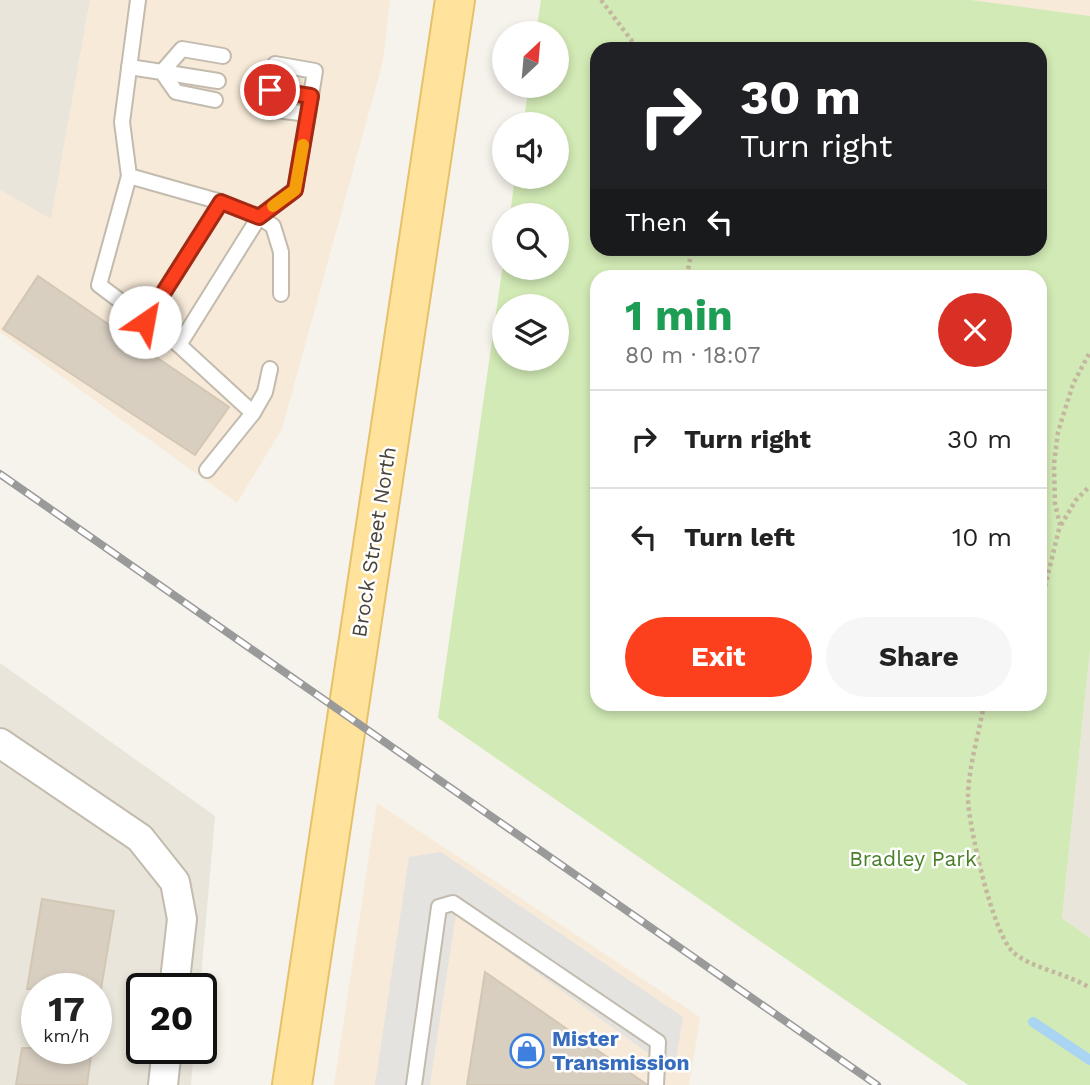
<!DOCTYPE html>
<meta charset="utf-8">
<style>
body{margin:0;font-family:"Work Sans",sans-serif;background:#f6f6f6;color:#222;height:100vh;display:flex;flex-direction:column;font-size:26px;white-space:nowrap}
*{box-sizing:border-box;margin:0}
p{font-size:23px;color:#767676}
.icon{flex:none;width:38px;height:38px;fill:none;stroke:currentColor;stroke-width:2;stroke-linecap:round;stroke-linejoin:round}
.map{position:relative;flex:1;overflow:hidden}
.side{position:absolute;left:590px;top:270px;width:457px;height:441px;display:flex;flex-direction:column;background:#fff;border-radius:21px;box-shadow:0 4px 10px #0003}
.side>*{flex:none}
.hud{position:absolute;left:590px;top:42px;width:457px;height:214px;border-radius:21px;box-shadow:0 4px 10px #0003;background:#202124;color:#fff;overflow:hidden}
.needle{width:46px;rotate:26deg}
.controls{position:absolute;left:492px;top:21px;display:grid;gap:14px}
.controls a{display:grid;place-items:center;width:77px;height:77px;border-radius:50%;background:#fff;box-shadow:0 4px 10px #0003;font-size:35px}
.speed{position:absolute;left:21px;top:973px;display:flex;gap:14px;font-size:35px;font-weight:700;text-align:center}
.speed>*{display:grid;place-content:center;width:91px;height:91px;border-radius:50%;background:#fff;box-shadow:0 4px 10px #0003;line-height:1}
.speed small{font-size:18px;font-weight:400}
.speed .limit{border:4px solid #111;border-radius:10px;background:#fff;color:#111}
.pin{position:absolute;display:grid;place-items:center;width:60px;height:60px;color:#fff;margin:-30px;border:4px solid #fff;border-radius:50%;box-shadow:0 2px 7px #0007}
.me{position:absolute;width:77px;margin:-38px;rotate:33deg;stroke-linejoin:round;filter:drop-shadow(0 0 5px #0008)}
.turn{display:flex;align-items:center;gap:24px;height:147px;padding:0 35px;font-size:32px}
.turn .icon{width:91px;height:91px;stroke-width:2.5}
.turn b{display:block;font-size:49px;line-height:60px}
.then{display:flex;align-items:center;height:66px;padding:0 35px;background:#0003;gap:14px;font-size:26px}
.round{display:grid;place-items:center;flex:none;width:74px;height:74px;border-radius:37px;background:#f6f6f6}
.overview{display:flex;align-items:center;justify-content:space-between;height:119px;padding:0 35px}
h1{font-size:42px;font-weight:700;line-height:52px;color:#1e9e55}
.button{display:flex;gap:14px;margin-top:auto;padding:14px 35px}
.button a{flex:1;height:80px;border-radius:42px;background:#fc3f1d;color:#fff;font-size:28px;font-weight:700;line-height:80px;text-align:center}
.button a+a{background:#f6f6f6;color:#222}
ul{padding:0;list-style:none}
li{display:flex;align-items:center;gap:21px;height:98px;padding:0 35px;border-top:2px solid #e0e0e0}
li div{flex:1}
li b{display:block;font-size:26px}
li em{font-style:normal}
.map>svg:first-child{display:block}
.residential{fill:#eae5da;fill-rule:evenodd}
.commercial{fill:#f7ead8}
.green{fill:#d2eab5;fill-rule:evenodd}
.parking{fill:#e5e3e0}
.lines{fill:none;stroke-linecap:round;stroke-linejoin:round}
.stream{stroke:#a9d4f2;stroke-width:10}
.building{fill:#d8cfc1;stroke:#d3c7b4;stroke-width:2}
.lane-casing{stroke:#c2bbae;stroke-width:18}
.street-casing{stroke:#c2bbae;stroke-width:32}
.primary-casing{stroke:#e6c16a;stroke-width:42}
.path{stroke:#c4b79f;stroke-width:4.5;stroke-dasharray:3.5 3.5;stroke-linecap:butt}
.lane{stroke:#fff;stroke-width:14}
.street{stroke:#fff;stroke-width:28}
.primary{stroke:#ffe39c;stroke-width:38}
.rail-casing{stroke:#9a9a9a;stroke-width:8}
.rail{stroke:#fff;stroke-width:5;stroke-dasharray:16;stroke-linecap:butt}
.route-casing{stroke:#a42913;stroke-width:18}
.route{stroke:#fc3f1d;stroke-width:12}
.slow{stroke:#f59e0b;stroke-width:12}
.labels{text-anchor:middle;stroke-width:5;stroke-linejoin:round;paint-order:stroke}
.street-label{font-size:21px;fill:#4b4439;stroke:#fff}
.park-label{font-size:21px;fill:#4a7f2a;stroke:#fff}
.shop-label{font-size:21px;font-weight:bold;fill:#366cbe;stroke:#fff;text-anchor:start}
</style>
<div class="map">
<svg width="1090" height="1085" viewBox="0 0 1090 1085">
<rect width="100%" height="100%" fill="#f6f3ec"/>
<g class="residential">
<polygon points="0,0 90,0 51,220 0,190"/>
<polygon points="1090,650 1090,938 1062,918"/>
<path d="M 0,663 L 215,816 L 200,989 L 142,989 L 142,1048 L 194,1048 L 191,1085 L 0,1085 ZM 37,989 L 96,989 L 96,1048 L 37,1048 Z"/>
</g>
<g class="commercial">
<polygon points="90,0 390,0 383,61 282,429 237,503 0,332 0,190 51,219"/>
<polygon points="971,0 1090,0 1090,16"/>
<polygon points="377,803 700,1017 689,1085 334,1085"/>
</g>
<path class="green" d="M 541,0 L 971,0 L 1090,16 L 1090,650 L 1062,918 L 1090,938 L 1090,1085 L 968,1085 L 438,718 L 504,257 L 504,268 L 556,268 L 556,215 L 510,215 L 515,177 L 556,177 L 556,124 L 523,124 L 529,86 L 556,86 L 556,33 L 536,33 ZM 597,49 L 1040,49 L 1040,248 L 597,248 ZM 597,276 L 1040,276 L 1040,704 L 597,704 ZM 504,306 L 556,306 L 556,359 L 504,359 Z"/>
<polygon class="parking" points="441,852 683,1017 674,1072 456,914 430,1085 375,1085 409,857"/>
<g class="lines">
<polyline class="stream" points="1033,1022 1090,1060"/>
</g>
<g class="building">
<polygon points="38,276 229,407 195,455 3,329"/>
<polygon points="42,899 114,911 101,989 27,989"/>
<polygon points="485,972 646,1084 646,1085 467,1085"/>
<polygon points="22,1048 92,1048 87,1085 16,1085"/>
</g>
<g class="lines">
<defs>
<g id="lane">
<polyline points="138,0 122,122 129,176 221,202 259,217 179,345 253,413 207,470"/>
<polyline points="275,64 315,71 308,114"/>
<polyline points="129,67 162,72 176,92 215,100"/>
<polyline points="162,72 182,49 223,56"/>
<polyline points="162,72 218,81"/>
<polyline points="270,90 311,96"/>
<polyline points="268,109 308,114 295,189 259,217 273,226 281,252 281,294"/>
<polyline points="129,176 99,285 179,345"/>
<polyline points="145,322 221,202"/>
<polyline points="253,413 265,392 270,369"/>
<polyline points="414,1085 439,907 453,903 658,1042 656,1085"/>
</g>
<g id="street">
<polyline points="0,743 140,838 175,882 182,919 174,989"/>
<polyline points="163,1085 167,1048"/>
</g>
<polyline id="primary" points="292,1085 455,0"/>
</defs>
<use href="#lane" class="lane-casing"/>
<use href="#street" class="street-casing"/>
<use href="#primary" class="primary-casing"/>
<g class="path">
<polyline points="601,0 638,49"/>
<polyline points="687,276 692,248"/>
<polyline points="1061,525 1076,500 1090,486"/>
<polyline points="1040,607 1060,525 1055,504 1054,464 1058,432 1073,384 1090,352"/>
<path d="M 984,704 C 979,734 968,768 968,799 C 969,828 993,934 1013,952 C 1030,968 1067,973 1090,988"/>
</g>
<use href="#lane" class="lane"/>
<use href="#street" class="street"/>
<use href="#primary" class="primary"/>
<defs>
<polyline id="rail" points="0,474 877,1085"/>
</defs>
<use href="#rail" class="rail-casing"/>
<use href="#rail" class="rail"/>
</g>
<g class="lines">
<defs>
<polyline id="route" points="145,322 221,202 259,217 295,190 311,96 270,90"/>
</defs>
<use href="#route" class="route-casing"/>
<use href="#route" class="route"/>
<polyline class="slow" points="273,206 295,190 303,145"/>
</g>
<defs>
<symbol id="shop-ring" viewBox="-11 -11 22 22"><circle r="9.5" fill="#fff" stroke="#3f7fe0" stroke-width="1.5"/><path d="M-5-2.5h2.3a2.7 3.5 0 0 1 5.4 0H5L5.5 6h-11ZM-1.5-2.5h3a1.5 2.3 0 0 0-3 0Z" fill="#3f7fe0"/></symbol>
</defs>
<g fill-rule="evenodd">
<use href="#shop-ring" x="508" y="1032" width="38" height="38"/>
</g>
<g class="labels">
<g class="street-label">
<text transform="translate(374 542) rotate(-81)" y="7">Brock Street North</text>
</g>
<g class="park-label">
<text x="913" y="866">Bradley Park</text>
</g>
<g class="shop-label">
<text x="552" y="1046">Mister<tspan x="552" dy="24">Transmission</tspan></text>
</g>
</g>
</svg>
<div class="controls">
<a><svg class="needle" viewBox="-14 -14 28 28"><path d="M0-13l5 13h-10z" fill="#e53935"/><path d="M0 13l5-13h-10z" fill="#767676"/></svg></a>
<a><svg class="icon" aria-label="sound" viewBox="0 0 24 24"><path d="M4 9h4l5-4v14l-5-4H4zM17 9q2 3 0 6"/></svg></a>
<a><svg class="icon" aria-label="search" viewBox="0 0 24 24"><circle cx="10" cy="10" r="6"/><path d="M15 15l6 6"/></svg></a>
<a><svg class="icon" aria-label="layers" viewBox="0 0 24 24"><path d="M12 4l9 5-9 5-9-5zM3 14l9 5 9-5"/></svg></a>
</div>
<div class="speed"><div>17<small>km/h</small></div><div class="limit">20</div></div>
<div class="pin" style="left:270px;top:90px;background:#d93025"><svg class="icon" aria-label="arrive" viewBox="0 0 24 24"><path d="M6 21V4h12l-3 4 3 4H6"/></svg></div>
<svg class="me" style="left:145px;top:322px" viewBox="-20 -20 40 40"><circle r="19" fill="#fff"/><path d="M0-13L10 11 0 6-10 11z" fill="#fc3f1d"/></svg>
<div class="hud">
<div class="turn"><svg class="icon" aria-label="right" viewBox="0 0 24 24"><path d="M7 20v-9h11M14 6l5 5-5 5"/></svg><div><b>30 m</b>Turn right</div></div>
<div class="then">Then<svg class="icon" aria-label="left" viewBox="0 0 24 24"><path d="M17 20v-9H6M10 6l-5 5 5 5"/></svg></div>
</div>
<section class="side">
<div class="overview"><div><h1>1 min</h1><p>80 m · 18:07</p></div><a class="round" style="background:#d93025;color:#fff"><svg class="icon" aria-label="close" viewBox="0 0 24 24"><path d="M6 6l12 12M18 6L6 18"/></svg></a></div>
<ul>
<li><svg class="icon" aria-label="right" viewBox="0 0 24 24"><path d="M7 20v-9h11M14 6l5 5-5 5"/></svg><div><b>Turn right</b></div><em>30 m</em></li>
<li><svg class="icon" aria-label="left" viewBox="0 0 24 24"><path d="M17 20v-9H6M10 6l-5 5 5 5"/></svg><div><b>Turn left</b></div><em>10 m</em></li>
</ul>
<div class="button"><a>Exit</a><a>Share</a></div>
</section>
</div>
